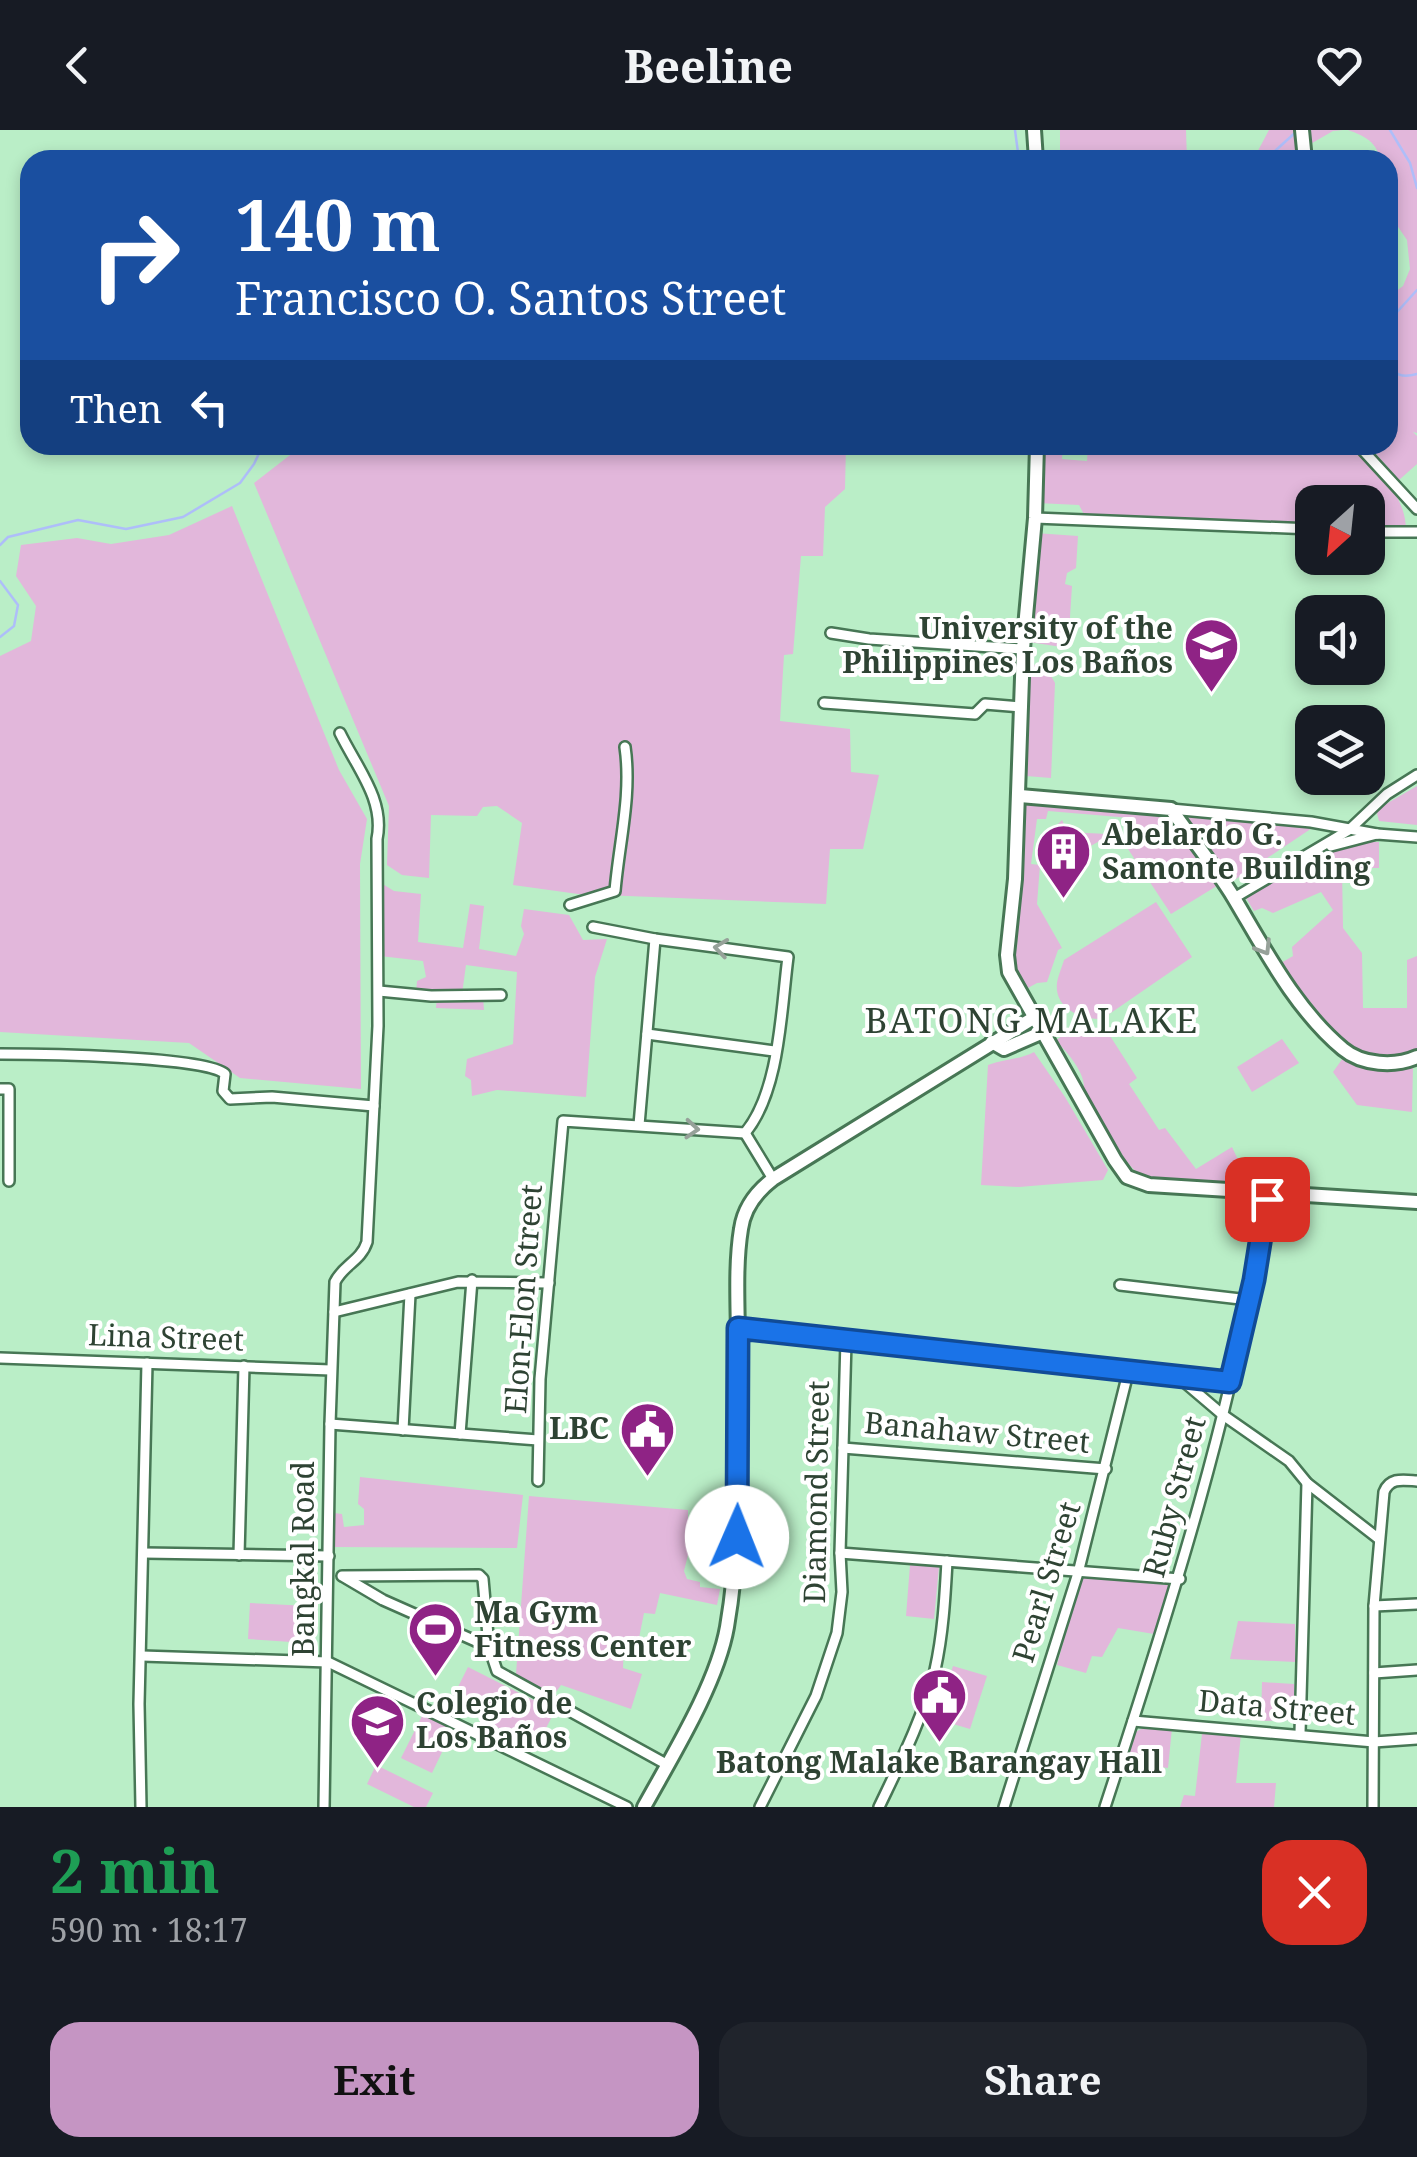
<!DOCTYPE html>
<meta charset="utf-8">
<style>
body{margin:0;font-family:"Noto Serif",serif;background:#20242c;color:#f1f3f6;height:100vh;display:flex;flex-direction:column;font-size:38px;white-space:nowrap}
*{box-sizing:border-box;margin:0}
p{font-size:32px;color:#9ea1a6}
.icon{flex:none;width:55px;height:55px;fill:none;stroke:currentColor;stroke-width:2;stroke-linecap:round;stroke-linejoin:round}
.map{position:relative;height:1677px;overflow:hidden}
.sheet{display:flex;flex-direction:column;background:#171b24;flex:1}
.sheet>*{flex:none}
.top-card{position:absolute;left:20px;top:20px;width:1378px;height:305px;border-radius:30px;box-shadow:0 5px 15px #0003;background:#1a4fa0;color:#fff;overflow:hidden}
.needle{width:65px;rotate:207deg}
.fabs{position:absolute;left:1295px;top:355px;display:grid;gap:20px}
.fabs a{display:grid;place-items:center;width:90px;height:90px;border-radius:20px;background:#171b24;box-shadow:0 5px 15px #0003;font-size:50px}
.pin{position:absolute;display:grid;place-items:center;width:85px;height:85px;color:#fff;margin:-42px;border-radius:20px;box-shadow:0 5px 15px #0006}
.me{position:absolute;width:110px;margin:-55px;rotate:1deg;stroke-linejoin:round;filter:drop-shadow(0 0 8px #0008)}
.turn{display:flex;align-items:center;gap:35px;height:210px;padding:0 50px;font-size:45px}
.turn .icon{width:130px;height:130px;stroke-width:2.5}
.turn b{display:block;font-size:70px;line-height:85px}
.then{display:flex;align-items:center;height:95px;padding:0 50px;background:#0003;gap:20px;font-size:38px}
.round{display:grid;place-items:center;flex:none;width:105px;height:105px;border-radius:30px;background:#20242c}
.headline{display:flex;align-items:center;justify-content:space-between;height:170px;padding:0 50px}
h1{font-size:60px;font-weight:700;line-height:75px;color:#1e9e55}
.action{display:flex;gap:20px;margin-top:auto;padding:20px 50px}
.action a{flex:1;height:115px;border-radius:30px;background:#c595c3;color:#111;font-size:40px;font-weight:700;line-height:115px;text-align:center}
.action a+a{background:#20242c;color:#f1f3f6}
header{display:flex;justify-content:space-between;align-items:center;height:130px;padding:0 50px;background:#171b24;font-size:45px;font-weight:700}
.map>svg:first-child{display:block}
.green{fill:#e2b7db}
.lines{fill:none;stroke-linecap:round;stroke-linejoin:round}
.stream{stroke:#aebef9;stroke-width:2.5}
.street-casing{stroke:#477755;stroke-width:14}
.secondary-casing{stroke:#477755;stroke-width:18}
.street{stroke:#fff;stroke-width:9}
.secondary{stroke:#fff;stroke-width:12}
.oneway{stroke:#96a199}
.route-casing{stroke:#114b97;stroke-width:25}
.route{stroke:#1a73e8;stroke-width:18}
.labels{text-anchor:middle;stroke-width:8;stroke-linejoin:round;paint-order:stroke}
.poi-label{font-size:30px;font-weight:bold;fill:#2e4333;stroke:#fff;text-anchor:start}
.street-label{font-size:30px;fill:#2e4333;stroke:#fff}
.quarter-label{font-size:35px;letter-spacing:2.5px;fill:#2e4333;stroke:#fff}
</style>
<header><svg class="icon" aria-label="back" viewBox="0 0 24 24"><path d="M15 5l-7 7 7 7"/></svg>Beeline<svg class="icon" aria-label="heart" viewBox="0 0 24 24"><path d="M12 20l-8-8c-3-5 5-10 8-4 3-6 11-1 8 4z"/></svg></header>
<div class="map">
<svg width="1417" height="1677" viewBox="0 0 1417 1677">
<rect width="100%" height="100%" fill="#baeec7"/>
<g class="green">
<polygon points="1060,0 1186,0 1187,30 1060,30"/>
<polygon points="1269,0 1343,0 1333,1 1307,16 1308,30 1253,30"/>
<path d="M 1348,0 L 1417,0 L 1417,303 L 1413,302 L 1417,306 L 1417,334 L 1399,350 L 1368,315 L 1388,315 L 1388,167 L 1403,156 L 1410,139 L 1407,110 L 1388,82 L 1388,30 L 1380,30 C 1377,12 1365,6 1348,0 Z"/>
<polygon points="303,315 846,315 845,359 825,377 823,426 801,426 793,524 784,525 780,591 850,599 851,642 879,645 863,719 830,719 826,774 578,764 513,755 522,693 497,676 483,677 477,686 431,685 429,748 402,745 387,735 389,676 254,353"/>
<path d="M 1042,315 L 1063,315 L 1062,329 L 1087,331 L 1088,315 L 1350,315 C 1376,340 1406,363 1406,401 L 1368,399 L 1368,372 L 1312,372 L 1312,397 L 1086,388 L 1079,375 L 1037,373 Z"/>
<polygon points="232,376 339,640 367,689 360,734 361,959 240,948 189,913 0,902 0,526 31,511 36,476 16,446 21,415 77,408 111,414 169,405"/>
<polygon points="1035,403 1078,406 1076,438 1067,443 1065,454 1072,456 1068,518 1029,512 1040,422 1034,415"/>
<polygon points="1029,533 1047,539 1055,553 1051,648 1026,646"/>
<polygon points="1417,656 1417,695 1379,691 1377,683 1381,677"/>
<polygon points="1022,669 1318,694 1230,753 1220,754 1171,784 1128,719 1131,688 1048,681 1046,689 1037,689 1031,734 1040,735 1037,774 1062,818 1058,820 1047,852 1037,853 1028,858 1016,837 1013,822 1017,819"/>
<polygon points="1062,690 1068,702 1107,704 1111,696 1115,696 1122,707 1111,712 1107,707 1063,731 1067,739 1054,743 1051,738 1059,732 1062,706 1055,704 1056,696"/>
<path d="M 1361,712 L 1379,712 L 1379,738 L 1342,738 L 1343,798 L 1362,823 L 1363,878 L 1407,878 L 1407,830 L 1417,826 L 1417,920 C 1383,932 1361,927 1333,906 L 1335,902 L 1322,892 L 1323,888 L 1308,869 L 1302,869 L 1281,833 L 1293,826 L 1292,817 L 1333,780 L 1321,762 L 1273,783 L 1262,778 L 1254,781 L 1246,768 L 1324,722 Z"/>
<polygon points="381,753 394,761 421,764 418,812 463,818 470,774 484,776 479,819 516,826 524,804 521,796 524,779 569,785 583,810 607,809 595,847 586,967 497,960 472,966 471,950 465,946 467,929 513,914 517,842 466,835 462,864 483,867 484,880 436,878 437,866 416,864 417,851 426,847 423,831 380,826"/>
<path d="M 1156,772 L 1192,827 L 1102,889 C 1081,890 1054,878 1057,853 C 1058,846 1062,837 1064,830 Z"/>
<path d="M 1072,893 L 1084,900 L 1105,898 L 1137,948 L 1129,954 L 1159,1000 L 1165,998 L 1196,1039 L 1232,1017 L 1251,1057 L 1161,1050 L 1137,1043 L 1126,1031 L 1084,961 C 1086,942 1067,923 1056,910 L 1065,904 Z"/>
<polygon points="1282,909 1299,933 1252,962 1237,937"/>
<path d="M 1034,922 L 1065,967 L 1108,1040 L 1103,1050 L 1019,1057 L 981,1055 L 988,935 C 1004,929 1019,930 1034,922 Z"/>
<polygon points="1343,928 1375,940 1413,936 1412,982 1357,975 1333,942"/>
<polygon points="360,1347 523,1365 517,1418 334,1417 334,1383 342,1384 344,1397 364,1395 364,1379 358,1374"/>
<polygon points="529,1366 688,1380 688,1389 694,1393 692,1408 721,1411 722,1422 690,1417 684,1441 687,1449 700,1452 700,1457 720,1459 717,1475 660,1463 655,1484 644,1483 638,1513 624,1511 623,1538 642,1544 631,1579 561,1555 553,1566 516,1544"/>
<polygon points="910,1435 939,1437 934,1489 906,1486"/>
<polygon points="1081,1447 1169,1455 1154,1504 1118,1498 1102,1527 1092,1526 1086,1543 1057,1535"/>
<polygon points="250,1473 308,1476 306,1513 248,1509"/>
<polygon points="1238,1491 1295,1494 1295,1532 1230,1529"/>
<polygon points="953,1536 987,1546 970,1599 936,1589"/>
<polygon points="468,1537 555,1581 536,1617 450,1573"/>
<polygon points="1262,1552 1294,1554 1294,1590 1261,1591"/>
<polygon points="425,1580 455,1595 432,1643 401,1628"/>
<polygon points="1148,1596 1172,1598 1168,1638 1124,1632 1135,1602"/>
<polygon points="1202,1604 1241,1604 1236,1653 1276,1653 1274,1677 1180,1677 1184,1665 1195,1666"/>
<polygon points="376,1635 433,1663 426,1677 414,1677 367,1654"/>
</g>
<g class="lines">
<g class="stream">
<polyline points="1015,0 1019,30"/>
<polyline points="1390,0 1410,33 1417,58"/>
<polyline points="1265,30 1297,1"/>
<polyline points="1388,192 1417,160"/>
<path d="M 1388,232 C 1394,246 1403,248 1417,244"/>
<polyline points="0,415 8,407 78,390 126,399 183,387 240,353 254,334 263,315"/>
<polyline points="0,451 18,475 14,496 0,507"/>
</g>
<defs>
<g id="street">
<polyline points="1358,315 1417,379"/>
<polyline points="1035,388 1312,399"/>
<polyline points="1368,402 1417,402"/>
<polyline points="831,503 869,509 1023,519"/>
<polyline points="824,573 975,584 985,574 1022,577"/>
<polyline points="1171,679 1311,692 1377,704"/>
<polyline points="1331,716 1377,704 1417,707"/>
<polyline points="1234,768 1349,700 1387,664 1417,645"/>
<path d="M 570,775 L 615,761 C 619,713 632,665 625,617"/>
<path d="M 593,797 L 655,809 L 788,827 C 781,880 780,961 745,1003"/>
<polyline points="379,861 431,866 501,865"/>
<polyline points="647,904 774,921"/>
<path d="M 0,924 C 35,924 206,926 225,944 L 223,961 L 230,969 L 272,967 L 374,976"/>
<polyline points="0,959 9,959 9,1051"/>
<polyline points="639,995 655,809"/>
<polyline points="745,1003 773,1049"/>
<polyline points="1120,1155 1249,1170"/>
<polyline points="334,1182 458,1152 549,1153"/>
<polyline points="738,1198 1230,1252"/>
<polyline points="0,1228 331,1240"/>
<polyline points="1176,1245 1223,1285 1289,1331 1307,1353 1379,1409"/>
<polyline points="330,1294 538,1310"/>
<polyline points="403,1300 410,1164"/>
<polyline points="460,1304 472,1150"/>
<polyline points="843,1318 1106,1339"/>
<polyline points="538,1351 540,1249 563,991 745,1003"/>
<polyline points="144,1423 329,1426"/>
<polyline points="840,1423 1180,1449"/>
<polyline points="239,1425 244,1236"/>
<polyline points="342,1446 479,1445 483,1449 489,1517 497,1541 666,1634"/>
<polyline points="344,1447 383,1470 489,1517"/>
<polyline points="1374,1476 1417,1474"/>
<polyline points="142,1526 328,1532 627,1677"/>
<polyline points="1374,1543 1417,1540"/>
<polyline points="1133,1591 1374,1612 1417,1609"/>
<polyline points="1300,1603 1307,1353"/>
<polyline points="141,1677 139,1574 147,1233"/>
<path d="M 324,1677 L 330,1294 L 335,1152 C 343,1135 361,1131 367,1112 L 378,896 L 377,709 C 385,670 357,638 340,603"/>
<polyline points="760,1677 816,1566 837,1503 842,1462 840,1423 846,1211"/>
<path d="M 879,1677 C 900,1633 923,1588 935,1540 C 943,1504 945,1468 947,1431"/>
<polyline points="1004,1677 1078,1443 1129,1239"/>
<path d="M 1105,1677 C 1171,1475 1236,1273 1268,1063"/>
<path d="M 1373,1677 L 1374,1476 L 1384,1362 C 1390,1347 1403,1350 1417,1351"/>
</g>
<g id="secondary">
<polyline points="1034,0 1036,30"/>
<polyline points="1302,0 1305,30"/>
<polyline points="1037,315 1035,388 1023,519 1015,749 1007,825 1009,842 1115,1030 1127,1047 1149,1055 1417,1072"/>
<path d="M 1020,666 L 1171,679 C 1192,709 1215,737 1234,768 C 1265,820 1296,880 1343,919 C 1362,935 1395,937 1417,927"/>
<polyline points="992,912 1004,919 1043,902"/>
<path d="M 644,1677 C 672,1626 717,1554 727,1497 C 743,1404 738,1308 738,1214 C 738,1177 735,1136 741,1099 C 744,1077 756,1062 773,1049 L 1035,887"/>
</g>
</defs>
<use href="#street" class="street-casing"/>
<use href="#secondary" class="secondary-casing"/>
<use href="#street" class="street"/>
<use href="#secondary" class="secondary"/>
</g>
<defs><path id="oneway-chevron" d="M-2-3.5L2.5 0L-2 3.5" fill="none" stroke-width="1.6" stroke-linecap="round" stroke-linejoin="round" transform="scale(2.5)"/></defs>
<g class="oneway">
<use href="#oneway-chevron" transform="translate(721 818) rotate(-172)"/>
<use href="#oneway-chevron" transform="translate(1264 818) rotate(58)"/>
<use href="#oneway-chevron" transform="translate(692 999) rotate(4)"/>
</g>
<g class="lines">
<defs>
<polyline id="route" points="737,1407 738,1198 1230,1252 1254,1150 1267,1069"/>
</defs>
<use href="#route" class="route-casing"/>
<use href="#route" class="route"/>
</g>
<defs>
<symbol id="university-pin" viewBox="-11 -11 22 30"><path d="M0 17L-7.5 6A9.5 9.5 0 1 1 7.5 6Z" fill="#8f2385" stroke="#fff"/><path d="M0-5L7-2L0 1L-7-2ZM-4 1L0 2.5L4 1V4Q0 6-4 4Z" fill="#fff"/></symbol>
<symbol id="building-pin" viewBox="-11 -11 22 30"><path d="M0 17L-7.5 6A9.5 9.5 0 1 1 7.5 6Z" fill="#8f2385" stroke="#fff"/><path d="M-4-6H4V6H1V3H-1V6H-4ZM-2.5-4.3h1.7v1.8h-1.7ZM.8-4.3h1.7v1.8H.8ZM-2.5-1h1.7V.8h-1.7ZM.8-1h1.7V.8H.8Z" fill="#fff"/></symbol>
<symbol id="civic-pin" viewBox="-11 -11 22 30"><path d="M0 17L-7.5 6A9.5 9.5 0 1 1 7.5 6Z" fill="#8f2385" stroke="#fff"/><path d="M-.6-6.5H3V-4.5H.6V-3L4-1V1h2V6H-6V1h2V-1L-.6-3ZM-1.2 2.5V6h2.4V2.5Z" fill="#fff"/></symbol>
<symbol id="stadium-pin" viewBox="-11 -11 22 30"><path d="M0 17L-7.5 6A9.5 9.5 0 1 1 7.5 6Z" fill="#8f2385" stroke="#fff"/><path d="M0-5a6.5 5 0 1 0 0 10a6.5 5 0 1 0 0-10ZM-3.5-1.8h7v3.6h-7Z" fill="#fff"/></symbol>
</defs>
<g fill-rule="evenodd">
<use href="#university-pin" x="1180" y="484" width="63" height="86"/>
<use href="#building-pin" x="1032" y="690" width="63" height="86"/>
<use href="#civic-pin" x="616" y="1268" width="63" height="86"/>
<use href="#stadium-pin" x="404" y="1468" width="63" height="86"/>
<use href="#civic-pin" x="908" y="1534" width="63" height="86"/>
<use href="#university-pin" x="346" y="1560" width="63" height="86"/>
</g>
<g class="labels">
<g class="poi-label">
<text x="1173" y="509" text-anchor="end">University of the<tspan x="1173" dy="34">Philippines Los Baños</tspan></text>
<text x="1102" y="715">Abelardo G.<tspan x="1102" dy="34">Samonte Building</tspan></text>
<text x="609" y="1309" text-anchor="end">LBC</text>
<text x="474" y="1493">Ma Gym<tspan x="474" dy="34">Fitness Center</tspan></text>
<text x="416" y="1584">Colegio de<tspan x="416" dy="34">Los Baños</tspan></text>
<text x="939" y="1643" text-anchor="middle">Batong Malake Barangay Hall</text>
</g>
<g class="street-label">
<text transform="translate(524 1169) rotate(-86)" y="10">Elon-Elon Street</text>
<text transform="translate(166 1208) rotate(2)" y="10">Lina Street</text>
<text transform="translate(977 1303) rotate(5)" y="10">Banahaw Street</text>
<text transform="translate(817 1362) rotate(-89)" y="10">Diamond Street</text>
<text transform="translate(1175 1367) rotate(-75)" y="10">Ruby Street</text>
<text transform="translate(304 1429) rotate(-90)" y="10">Bangkal Road</text>
<text transform="translate(1047 1452) rotate(-73)" y="10">Pearl Street</text>
<text transform="translate(1277 1578) rotate(5)" y="10">Data Street</text>
</g>
<g class="quarter-label">
<text x="1032" y="903">BATONG MALAKE</text>
</g>
</g>
</svg>
<div class="fabs">
<a><svg class="needle" viewBox="-14 -14 28 28"><path d="M0-13l5 13h-10z" fill="#e53935"/><path d="M0 13l5-13h-10z" fill="#9ea1a6"/></svg></a>
<a><svg class="icon" aria-label="sound" viewBox="0 0 24 24"><path d="M4 9h4l5-4v14l-5-4H4zM17 9q2 3 0 6"/></svg></a>
<a><svg class="icon" aria-label="layers" viewBox="0 0 24 24"><path d="M12 4l9 5-9 5-9-5zM3 14l9 5 9-5"/></svg></a>
</div>
<div class="pin" style="left:1267px;top:1069px;background:#d93025"><svg class="icon" aria-label="arrive" viewBox="0 0 24 24"><path d="M6 21V4h12l-3 4 3 4H6"/></svg></div>
<svg class="me" style="left:737px;top:1407px" viewBox="-20 -20 40 40"><circle r="19" fill="#fff"/><path d="M0-13L10 11 0 6-10 11z" fill="#1a73e8"/></svg>
<div class="top-card">
<div class="turn"><svg class="icon" aria-label="right" viewBox="0 0 24 24"><path d="M7 20v-9h11M14 6l5 5-5 5"/></svg><div><b>140 m</b>Francisco O. Santos Street</div></div>
<div class="then">Then<svg class="icon" aria-label="left" viewBox="0 0 24 24"><path d="M17 20v-9H6M10 6l-5 5 5 5"/></svg></div>
</div>
</div>
<section class="sheet">
<div class="headline"><div><h1>2 min</h1><p>590 m · 18:17</p></div><a class="round" style="background:#d93025;color:#fff"><svg class="icon" aria-label="close" viewBox="0 0 24 24"><path d="M6 6l12 12M18 6L6 18"/></svg></a></div>
<div class="action"><a>Exit</a><a>Share</a></div>
</section>
